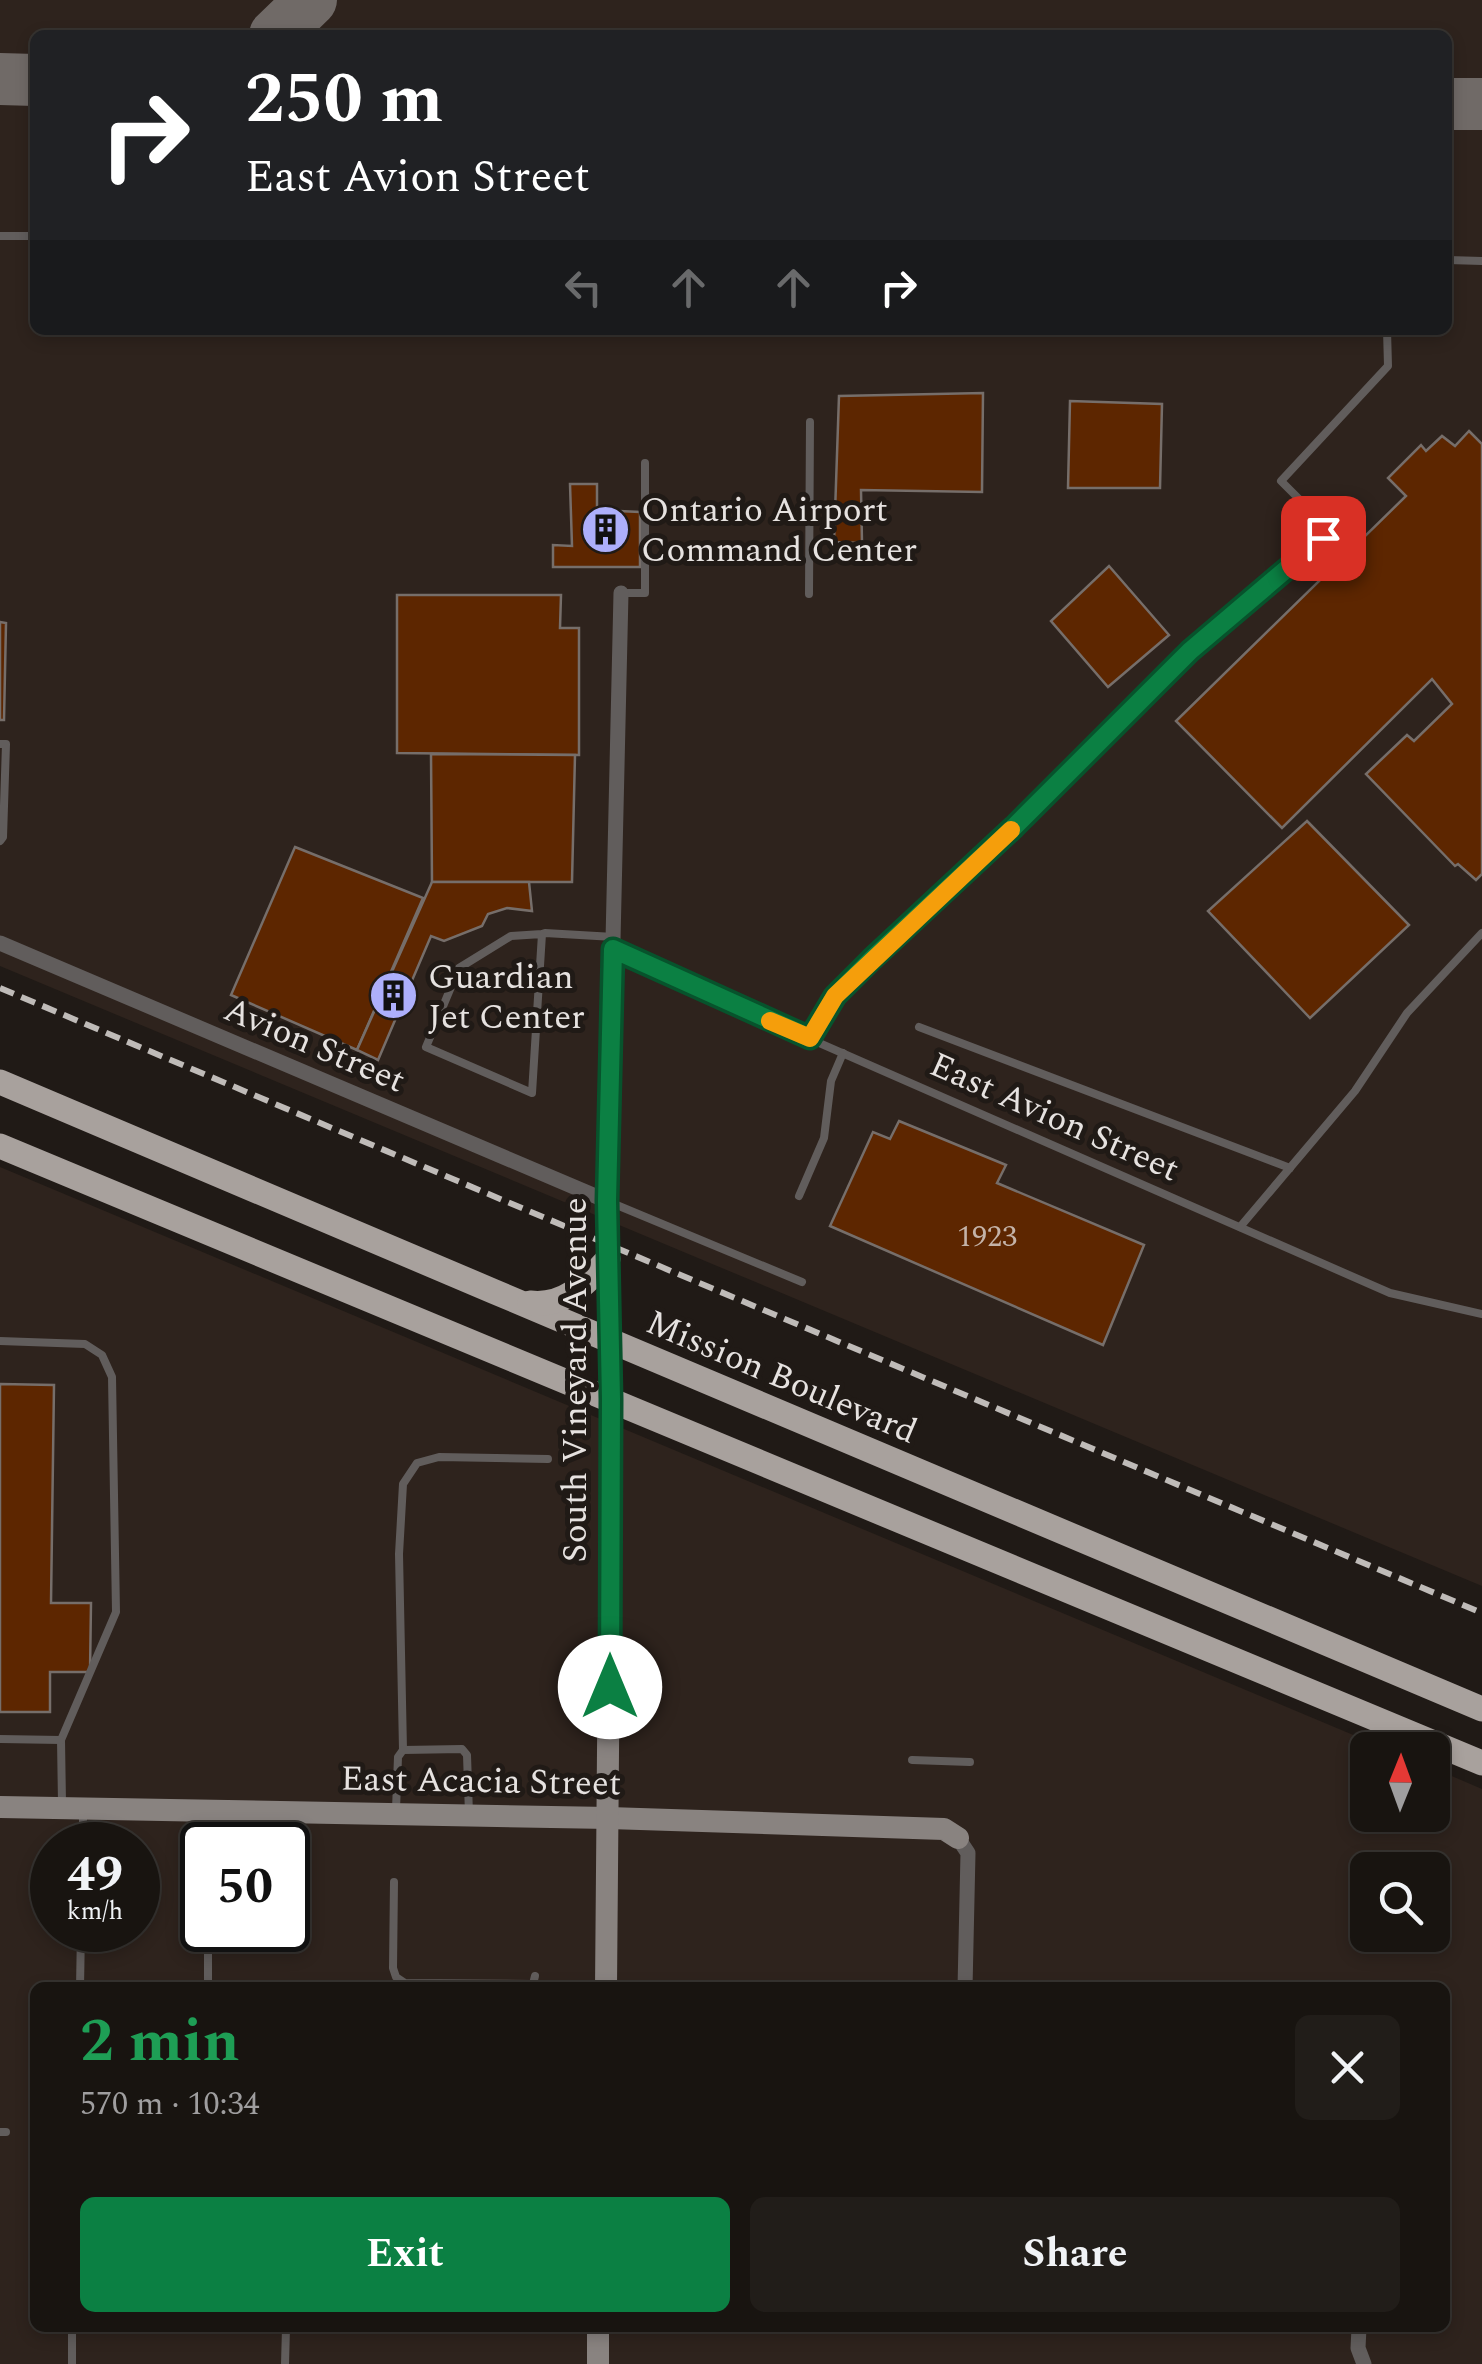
<!DOCTYPE html>
<meta charset="utf-8">
<style>
body{margin:0;font-family:Spectral,serif;background:#211d19;color:#f1f3f6;height:100vh;display:flex;flex-direction:column;font-size:38px;white-space:nowrap}
*{box-sizing:border-box;margin:0}
p{font-size:32px;color:#9f9e9f}
.icon{flex:none;width:55px;height:55px;fill:none;stroke:currentColor;stroke-width:2;stroke-linecap:round;stroke-linejoin:round}
.map{position:relative;flex:1;overflow:hidden}
.sheet{position:absolute;left:30px;top:1982px;width:1420px;height:350px;display:flex;flex-direction:column;background:#181410;border-radius:15px;box-shadow:0 5px 15px #0003,0 0 0 2px #363330}
.sheet>*{flex:none}
.banner{position:absolute;left:30px;top:30px;width:1422px;height:305px;border-radius:15px;box-shadow:0 5px 15px #0003,0 0 0 2px #363330;background:#202124;color:#fff;overflow:hidden}
.needle{width:65px;rotate:1deg}
.buttons{position:absolute;left:1350px;top:1732px;display:grid;gap:20px}
.buttons a{display:grid;place-items:center;width:100px;height:100px;border-radius:15px;background:#181410;box-shadow:0 5px 15px #0003,0 0 0 2px #363330;font-size:50px}
.speed{position:absolute;left:30px;top:1822px;display:flex;gap:20px;font-size:50px;font-weight:700;text-align:center}
.speed>*{display:grid;place-content:center;width:130px;height:130px;border-radius:50%;background:#181410;box-shadow:0 5px 15px #0003,0 0 0 2px #363330;line-height:1}
.speed small{font-size:25px;font-weight:400}
.speed .limit{border:5px solid #111;border-radius:15px;background:#fff;color:#111}
.pin{position:absolute;display:grid;place-items:center;width:85px;height:85px;color:#fff;margin:-42px;border-radius:20px;box-shadow:0 5px 15px #0006}
.me{position:absolute;width:110px;margin:-55px;rotate:0deg;stroke-linejoin:round;filter:drop-shadow(0 0 8px #0008)}
.turn{display:flex;align-items:center;gap:35px;height:210px;padding:0 50px;font-size:45px}
.turn .icon{width:130px;height:130px;stroke-width:2.5}
.turn b{display:block;font-size:70px;line-height:85px}
.lanes{display:flex;align-items:center;height:95px;padding:0 50px;background:#0003;justify-content:center;gap:50px;direction:ltr}
.lanes .off{opacity:.35}
.round{display:grid;place-items:center;flex:none;width:105px;height:105px;border-radius:15px;background:#211d19}
.summary{display:flex;align-items:center;justify-content:space-between;height:170px;padding:0 50px}
h1{font-size:60px;font-weight:700;line-height:75px;color:#1e9e55}
.primary-button{display:flex;gap:20px;margin-top:auto;padding:20px 50px}
.primary-button a{flex:1;height:115px;border-radius:15px;background:#0b8043;color:#fff;font-size:40px;font-weight:700;line-height:115px;text-align:center}
.primary-button a+a{background:#211d19;color:#f1f3f6}
.map>svg:first-child{display:block}
.built{fill:#2e231d;fill-rule:evenodd}
.lines{fill:none;stroke-linecap:round;stroke-linejoin:round}
.taxiway{stroke:#706a67;stroke-width:52}
.building{fill:#5d2600;stroke:#766e6a;stroke-width:2.5}
.lane{stroke:#615d5c;stroke-width:8}
.street{stroke:#615d5c;stroke-width:15}
.secondary{stroke:#898380;stroke-width:22}
.primary{stroke:#a8a19d;stroke-width:25}
.rail{stroke:#bfbbb8;stroke-width:6;stroke-dasharray:15 8;stroke-linecap:butt}
.route-casing{stroke:#07532c;stroke-width:25}
.route{stroke:#0b8043;stroke-width:18}
.slow{stroke:#f59e0b;stroke-width:18}
.labels{text-anchor:middle;stroke-width:10;stroke-linejoin:round;paint-order:stroke}
.number-label{font-size:30px;fill:#c4b3a8}
.poi-label{font-size:35px;fill:#e6e2e0;stroke:#201a16;text-anchor:start}
.street-label{font-size:35px;fill:#e6e2e0;stroke:#201a16}
</style>
<div class="map">
<svg width="1482" height="2364" viewBox="0 0 1482 2364">
<rect width="100%" height="100%" fill="#201a16"/>
<g class="built">
<path d="M 0,0 L 1482,0 L 1482,1586 L 0,966 ZM 35,35 L 1448,35 L 1448,330 L 35,330 Z"/>
<path d="M 0,1167 L 1389,1750 L 1368,1750 L 1368,1815 L 1432,1815 L 1433,1768 L 1482,1789 L 1482,2364 L 0,2364 ZM 52,1845 L 138,1845 L 138,1930 L 52,1930 ZM 202,1845 L 288,1845 L 288,1930 L 202,1930 ZM 1368,1870 L 1432,1870 L 1432,1935 L 1368,1935 ZM 35,1988 L 1445,1988 L 1445,2328 L 35,2328 Z"/>
</g>
<g class="lines">
<g class="taxiway">
<polyline points="275,35 311,0"/>
<polyline points="0,79 35,80"/>
<polyline points="1448,104 1482,104"/>
</g>
</g>
<g class="building">
<polygon points="983,393 982,492 861,490 862,543 834,542 839,396"/>
<polygon points="1070,401 1162,404 1160,488 1068,488"/>
<polygon points="1469,431 1482,444 1482,874 1476,880 1458,864 1455,866 1366,774 1407,735 1414,741 1452,704 1432,679 1282,828 1176,721 1406,496 1388,478 1421,445 1426,451 1442,436 1455,446"/>
<polygon points="570,484 597,484 597,510 640,512 640,567 553,567 553,545 572,546"/>
<polygon points="1109,566 1169,635 1108,687 1051,621"/>
<polygon points="397,595 561,595 560,628 579,628 579,755 397,753"/>
<polygon points="0,622 6,623 4,720 0,720"/>
<polygon points="431,754 575,755 572,882 432,882"/>
<polygon points="1307,821 1409,925 1310,1018 1208,911"/>
<polygon points="295,847 423,898 357,1050 231,995"/>
<polygon points="432,882 529,882 532,911 507,908 488,914 482,926 444,941 431,936 378,1060 357,1050"/>
<polygon points="899,1121 1006,1165 997,1183 1144,1245 1103,1345 830,1226 873,1132 890,1139"/>
<polygon points="0,1384 54,1385 51,1603 91,1603 90,1672 50,1672 50,1712 0,1712"/>
</g>
<g class="lines">
<g class="lane">
<polyline points="0,236 35,236"/>
<polyline points="1448,260 1482,261"/>
<polyline points="621,593 645,593 645,463"/>
<polyline points="809,594 810,422"/>
<polyline points="0,744 6,744 3,837 0,841"/>
<polyline points="542,934 532,1093 426,1047 459,968 511,936 542,934 545,933 614,937"/>
<polyline points="613,949 744,1010 1390,1293 1482,1314"/>
<polyline points="919,1027 1290,1168"/>
<polyline points="809,1039 835,996 872,959 1014,827 1190,651 1323,537 1303,503 1281,481 1388,366 1387,330"/>
<polyline points="799,1196 824,1138 831,1081 843,1053"/>
<polyline points="607,1201 802,1282"/>
<polyline points="1240,1227 1355,1091 1407,1013 1482,933"/>
<polyline points="0,1341 85,1344 102,1355 112,1377 116,1612 61,1740 62,1803"/>
<polyline points="0,1739 61,1740"/>
<polyline points="403,1750 399,1554 403,1484 417,1463 439,1457 548,1459"/>
<polyline points="912,1760 970,1762"/>
<polyline points="396,1809 398,1757 403,1750 462,1749 467,1755 469,1814"/>
<polyline points="202,1814 203,1845"/>
<polyline points="83,1845 83,1812"/>
<polyline points="394,1882 393,1968 396,1977 405,1983 533,1984"/>
<polyline points="535,1976 533,1984 541,1988"/>
<polyline points="80,1988 81,1930"/>
<polyline points="208,1988 208,1930"/>
<polyline points="0,2132 6,2132"/>
<polyline points="72,2364 72,2328"/>
<polyline points="285,2364 286,2328"/>
</g>
<g class="street">
<polyline points="0,943 607,1201"/>
<polyline points="611,1399 607,1201 621,593"/>
<polyline points="958,1838 968,1853 965,1988"/>
<polyline points="1359,2328 1358,2348 1364,2364"/>
</g>
<g class="secondary">
<polyline points="0,1807 609,1818 944,1829 958,1838"/>
<polyline points="606,1988 611,1399"/>
<polyline points="598,2364 598,2328"/>
</g>
<g class="primary">
<path d="M 0,1082 C 494,1291 987,1502 1482,1709"/>
<polyline points="0,1146 1482,1763"/>
<path d="M 530,1303 C 566,1307 585,1284 608,1259"/>
</g>
<polyline class="rail" points="0,988 1482,1613"/>
</g>
<g class="lines">
<defs>
<polyline id="route" points="610,1687 611,1399 607,1201 613,949 810,1038 835,996 872,959 1014,827 1190,651 1323,538"/>
</defs>
<use href="#route" class="route-casing"/>
<use href="#route" class="route"/>
<polyline class="slow" points="770,1021 810,1038 835,996 1011,830"/>
</g>
<defs>
<symbol id="building-disc" viewBox="-11 -11 22 22"><circle r="9.5" fill="#adaffb" stroke="#201a16"/><path d="M-4-6H4V6H1V3H-1V6H-4ZM-2.5-4.3h1.7v1.8h-1.7ZM.8-4.3h1.7v1.8H.8ZM-2.5-1h1.7V.8h-1.7ZM.8-1h1.7V.8H.8Z" fill="#111"/></symbol>
</defs>
<g fill-rule="evenodd">
<use href="#building-disc" x="578" y="502" width="55" height="55"/>
<use href="#building-disc" x="366" y="968" width="55" height="55"/>
</g>
<g class="labels">
<g class="number-label">
<text x="987" y="1246">1923</text>
</g>
<g class="poi-label">
<text x="641" y="521">Ontario Airport<tspan x="641" dy="40">Command Center</tspan></text>
<text x="428" y="988">Guardian<tspan x="428" dy="40">Jet Center</tspan></text>
</g>
<g class="street-label">
<text transform="translate(315 1044) rotate(23)" y="12">Avion Street</text>
<text transform="translate(1055 1116) rotate(24)" y="12">East Avion Street</text>
<text transform="translate(782 1376) rotate(23)" y="12">Mission Boulevard</text>
<text transform="translate(574 1380) rotate(-90)" y="12">South Vineyard Avenue</text>
<text transform="translate(481 1780) rotate(1)" y="12">East Acacia Street</text>
</g>
</g>
</svg>
<div class="buttons">
<a><svg class="needle" viewBox="-14 -14 28 28"><path d="M0-13l5 13h-10z" fill="#e53935"/><path d="M0 13l5-13h-10z" fill="#9f9e9f"/></svg></a>
<a><svg class="icon" aria-label="search" viewBox="0 0 24 24"><circle cx="10" cy="10" r="6"/><path d="M15 15l6 6"/></svg></a>
</div>
<div class="speed"><div>49<small>km/h</small></div><div class="limit">50</div></div>
<div class="pin" style="left:1323px;top:538px;background:#d93025"><svg class="icon" aria-label="arrive" viewBox="0 0 24 24"><path d="M6 21V4h12l-3 4 3 4H6"/></svg></div>
<svg class="me" style="left:610px;top:1687px" viewBox="-20 -20 40 40"><circle r="19" fill="#fff"/><path d="M0-13L10 11 0 6-10 11z" fill="#0b8043"/></svg>
<div class="banner">
<div class="turn"><svg class="icon" aria-label="right" viewBox="0 0 24 24"><path d="M7 20v-9h11M14 6l5 5-5 5"/></svg><div><b>250 m</b>East Avion Street</div></div>
<div class="lanes"><svg class="icon off" aria-label="left" viewBox="0 0 24 24"><path d="M17 20v-9H6M10 6l-5 5 5 5"/></svg><svg class="icon off" aria-label="ahead" viewBox="0 0 24 24"><path d="M12 20V5M6 11l6-6 6 6"/></svg><svg class="icon off" aria-label="ahead" viewBox="0 0 24 24"><path d="M12 20V5M6 11l6-6 6 6"/></svg><svg class="icon" aria-label="right" viewBox="0 0 24 24"><path d="M7 20v-9h11M14 6l5 5-5 5"/></svg></div>
</div>
<section class="sheet">
<div class="summary"><div><h1>2 min</h1><p>570 m · 10:34</p></div><a class="round"><svg class="icon" aria-label="close" viewBox="0 0 24 24"><path d="M6 6l12 12M18 6L6 18"/></svg></a></div>
<div class="primary-button"><a>Exit</a><a>Share</a></div>
</section>
</div>
